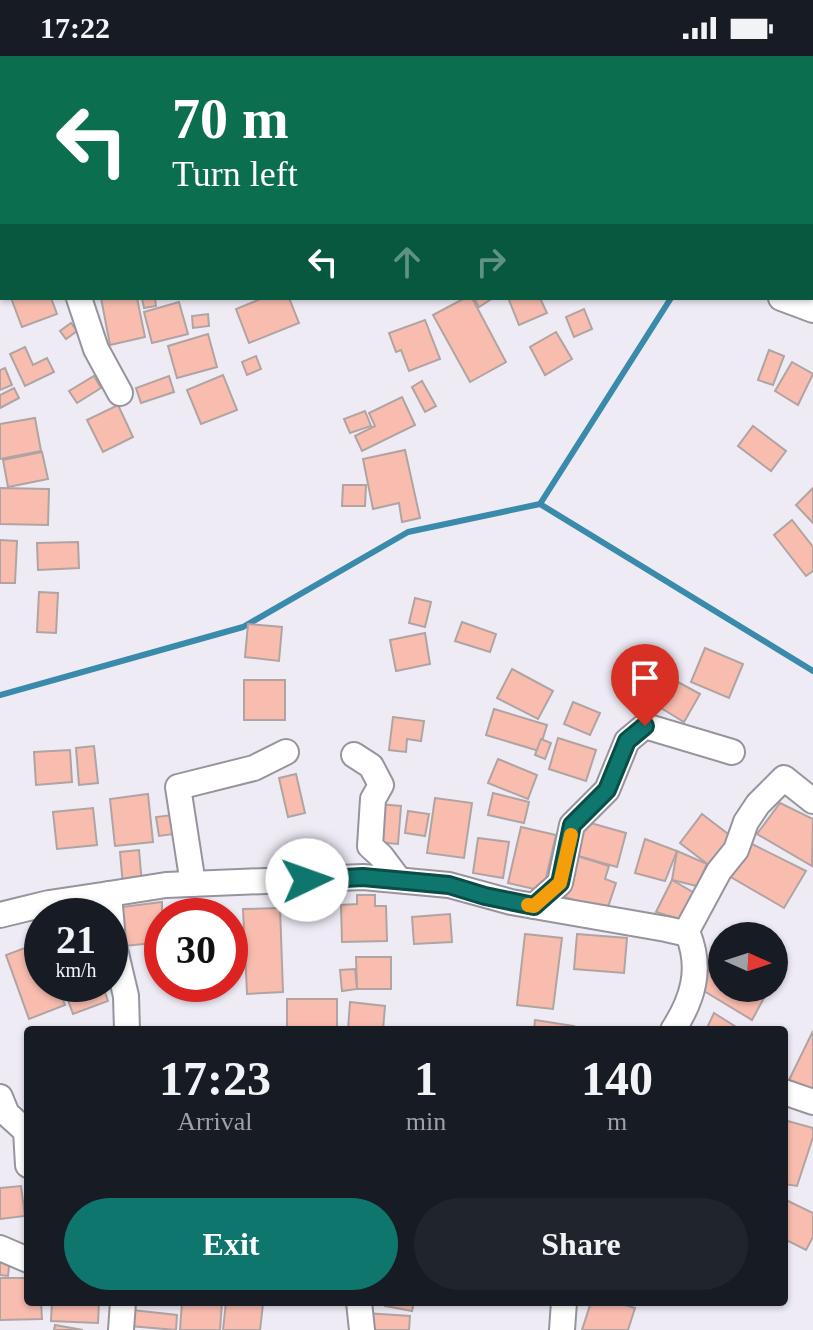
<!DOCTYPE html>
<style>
body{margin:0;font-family:Georgia,serif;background:#20242c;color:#f1f3f6;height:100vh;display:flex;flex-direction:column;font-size:30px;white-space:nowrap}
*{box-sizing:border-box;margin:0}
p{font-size:26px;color:#9ea1a6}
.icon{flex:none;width:44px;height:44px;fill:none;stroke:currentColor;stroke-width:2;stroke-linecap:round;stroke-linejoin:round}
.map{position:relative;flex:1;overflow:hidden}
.panel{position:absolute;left:24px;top:970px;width:764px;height:280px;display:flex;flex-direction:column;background:#171b24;border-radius:8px;box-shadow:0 2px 6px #0004}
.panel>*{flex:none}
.top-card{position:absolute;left:0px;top:0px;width:814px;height:244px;box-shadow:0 2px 6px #0004;background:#0b6e4f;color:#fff;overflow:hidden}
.needle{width:52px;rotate:93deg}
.buttons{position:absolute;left:708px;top:866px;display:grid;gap:16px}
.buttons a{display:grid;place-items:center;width:80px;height:80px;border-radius:50%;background:#171b24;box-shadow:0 2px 6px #0004;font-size:40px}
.speed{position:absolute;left:24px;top:842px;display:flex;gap:16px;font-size:40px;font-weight:700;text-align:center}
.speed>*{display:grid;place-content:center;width:104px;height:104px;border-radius:50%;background:#171b24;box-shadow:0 2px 6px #0004;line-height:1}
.speed small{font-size:20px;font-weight:400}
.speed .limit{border:12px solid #d22;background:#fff;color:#111}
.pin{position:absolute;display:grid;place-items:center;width:68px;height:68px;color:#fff;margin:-82px -34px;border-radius:50% 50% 50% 0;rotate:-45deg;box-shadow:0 0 8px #0007}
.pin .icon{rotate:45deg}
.me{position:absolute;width:88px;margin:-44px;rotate:87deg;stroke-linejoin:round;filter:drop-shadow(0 0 6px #0008)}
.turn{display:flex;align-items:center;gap:28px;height:168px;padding:0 40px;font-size:36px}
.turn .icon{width:104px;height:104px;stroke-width:2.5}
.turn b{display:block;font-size:56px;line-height:68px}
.lanes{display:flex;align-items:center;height:76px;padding:0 40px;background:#0003;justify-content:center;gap:40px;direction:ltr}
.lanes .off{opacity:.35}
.eta{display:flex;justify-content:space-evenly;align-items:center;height:136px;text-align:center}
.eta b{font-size:48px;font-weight:700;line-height:56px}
.button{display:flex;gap:16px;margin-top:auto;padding:16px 40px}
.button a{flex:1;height:92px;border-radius:48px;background:#0f766e;color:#fff;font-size:32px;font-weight:700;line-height:92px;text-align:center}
.button a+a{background:#20242c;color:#f1f3f6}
.status{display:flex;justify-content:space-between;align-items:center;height:56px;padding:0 40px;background:#171b24;direction:ltr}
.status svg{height:22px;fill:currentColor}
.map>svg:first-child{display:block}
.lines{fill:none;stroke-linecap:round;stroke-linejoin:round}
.stream{stroke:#3a8aab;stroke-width:6}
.building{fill:#f9bdb0;stroke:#b0a4a2;stroke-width:2}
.street-casing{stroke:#97949d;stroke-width:28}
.street{stroke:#fff;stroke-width:24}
.route-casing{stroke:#0a4d48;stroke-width:20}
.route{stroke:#0f766e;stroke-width:14}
.slow{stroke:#f59e0b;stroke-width:14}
</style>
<div class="status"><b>17:22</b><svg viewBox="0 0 49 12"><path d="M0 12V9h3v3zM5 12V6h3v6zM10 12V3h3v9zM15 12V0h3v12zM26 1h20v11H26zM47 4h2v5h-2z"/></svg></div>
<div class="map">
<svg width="813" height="1274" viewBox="0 0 813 1274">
<rect width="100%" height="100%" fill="#eeebf5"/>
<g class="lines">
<g class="stream">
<polyline points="812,67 813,67"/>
<polyline points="540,448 813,615"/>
<polyline points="0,639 243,571 408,476 540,448 671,242"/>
</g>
</g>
<g class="building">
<polygon points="306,0 346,0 347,2 308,2"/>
<polygon points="11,242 51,242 57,258 22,271"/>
<polygon points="101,242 137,242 145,281 110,289"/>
<polygon points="142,242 155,242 156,250 144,252"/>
<polygon points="263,242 289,242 299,267 249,287 236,253"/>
<polygon points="465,242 472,242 506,306 470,326 433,259"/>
<polygon points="474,242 493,242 479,251"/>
<polygon points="513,242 540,242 547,257 519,269 509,244"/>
<polygon points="179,246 188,278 152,287 144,256"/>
<polygon points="584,253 592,273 574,281 566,261"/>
<polygon points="208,258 209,270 193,272 192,260"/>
<polygon points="425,264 440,303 409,315 401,294 396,296 389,277"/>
<polygon points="71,267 77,275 66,283 60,275"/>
<polygon points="556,276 572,303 545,319 530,291"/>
<polygon points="208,278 217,311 177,322 168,290"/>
<polygon points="25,291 33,309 47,302 54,316 25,330 10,298"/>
<polygon points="769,294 784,300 773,329 758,324"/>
<polygon points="256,300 261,313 247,319 242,306"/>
<polygon points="792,306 813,318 798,349 775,335"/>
<polygon points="5,312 12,329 0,334 0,314"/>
<polygon points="223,319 237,354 201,368 187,334"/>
<polygon points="94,320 101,332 77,347 69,335"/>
<polygon points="169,320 174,336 141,347 136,332"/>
<polygon points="422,325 436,350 425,356 412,331"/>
<polygon points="14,332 19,342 0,352 0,339"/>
<polygon points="402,341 415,369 362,395 355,380 375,370 369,357"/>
<polygon points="118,349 133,381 103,396 87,364"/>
<polygon points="365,355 371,370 350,377 344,363"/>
<polygon points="35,362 41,395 0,403 0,368"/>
<polygon points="753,370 786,395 771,415 738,390"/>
<polygon points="405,394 420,462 402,466 399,447 373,453 363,403"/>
<polygon points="42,396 48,423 8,431 3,404"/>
<polygon points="343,429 366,429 365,450 342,450"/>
<polygon points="0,432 49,433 48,469 0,468"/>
<polygon points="813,432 813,467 796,449"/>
<polygon points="792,464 813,491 813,515 806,520 774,479"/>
<polygon points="0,484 17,485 15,527 0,527"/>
<polygon points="78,486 79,512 38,514 37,487"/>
<polygon points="39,536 58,537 56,577 37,576"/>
<polygon points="415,542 431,546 425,571 409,567"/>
<polygon points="462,566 496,578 490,596 455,585"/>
<polygon points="248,568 282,571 279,605 245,601"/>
<polygon points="425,577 430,608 396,615 390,584"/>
<polygon points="705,592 743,608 729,642 691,626"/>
<polygon points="638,597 672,624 650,653 615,627"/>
<polygon points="512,613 553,635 538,663 497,642"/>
<rect x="244" y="624" width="41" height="40"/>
<polygon points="676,625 700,638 684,666 661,652"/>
<polygon points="573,646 600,657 590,679 564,668"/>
<polygon points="494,653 547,669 539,695 486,679"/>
<polygon points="393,661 424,665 421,685 407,683 406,696 389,694"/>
<polygon points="558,682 596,694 586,725 549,713"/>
<polygon points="541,683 551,687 545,703 535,699"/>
<polygon points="94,690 98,727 79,729 76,692"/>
<polygon points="70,694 72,726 36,729 34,696"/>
<polygon points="498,703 537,719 528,743 488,727"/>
<polygon points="296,718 305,757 288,761 279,722"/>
<polygon points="493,737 529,746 524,767 488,759"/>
<polygon points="148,738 153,786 115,790 110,743"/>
<polygon points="435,742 472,747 464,802 427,797"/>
<polygon points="780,747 813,763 812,810 757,778"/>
<polygon points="378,748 401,750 398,788 375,786"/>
<polygon points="93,752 97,789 57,793 53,756"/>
<polygon points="408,755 429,758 425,780 405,777"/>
<polygon points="702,758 736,784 714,813 680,787"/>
<polygon points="172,759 174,778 159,780 156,761"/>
<polygon points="580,764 626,777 617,811 571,798"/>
<polygon points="521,771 556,779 543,835 508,827"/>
<polygon points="478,782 509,786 503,822 473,817"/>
<polygon points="645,783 677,795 665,825 635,817"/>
<polygon points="752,788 806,815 784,852 729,820"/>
<polygon points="139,794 142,828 123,830 120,796"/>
<polygon points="677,795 707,808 697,830 672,824"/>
<polygon points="571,798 609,810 605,823 616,827 607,854 558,839"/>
<polygon points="672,824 696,838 682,864 656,856"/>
<polygon points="357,839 375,839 375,850 386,850 387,885 342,886 341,849 357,848"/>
<polygon points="162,846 162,886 125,890 122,851"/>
<polygon points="280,852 283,936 247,938 243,853"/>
<polygon points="450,858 452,886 414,888 412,861"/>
<polygon points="525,878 562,882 553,953 517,949"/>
<polygon points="577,878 627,882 624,917 574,913"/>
<polygon points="41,886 42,928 57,928 65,949 29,963 6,899"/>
<polygon points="356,901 391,901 391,933 357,933"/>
<polygon points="714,905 722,910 722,932 752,932 764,942 752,964 699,932"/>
<polygon points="355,913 357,933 342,935 340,914"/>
<polygon points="78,928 102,928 108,945 73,958 64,933"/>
<rect x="287" y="943" width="50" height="31"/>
<polygon points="350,946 385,950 383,974 348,974"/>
<polygon points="714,957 741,974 706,974"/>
<polygon points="535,964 574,970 573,974 534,974"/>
<polygon points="813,975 813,1033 789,1024"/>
<polygon points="784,1064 813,1072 813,1081 797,1130 784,1128"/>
<polygon points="21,1130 25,1160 0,1163 0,1132"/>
<polygon points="784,1143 813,1157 813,1181 806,1194 784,1183"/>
<polygon points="0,1201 10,1201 8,1220 0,1219"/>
<polygon points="0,1222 28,1222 28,1246 41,1246 42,1263 0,1264"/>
<polygon points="52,1246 99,1246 98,1267 51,1265"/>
<polygon points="182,1246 222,1246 220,1274 180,1274"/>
<polygon points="226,1246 263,1248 260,1274 223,1274"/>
<polygon points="386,1246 414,1246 412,1255 385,1250"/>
<polygon points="591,1246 615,1246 635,1252 628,1274 582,1274"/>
<polygon points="132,1254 177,1259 176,1274 130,1270"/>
<polygon points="365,1257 410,1260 409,1274 364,1274"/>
<polygon points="55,1269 83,1274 54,1274"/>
</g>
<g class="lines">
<defs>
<g id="street">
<polyline points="3,0 5,2"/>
<polyline points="148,0 149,2"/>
<polyline points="455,0 456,2"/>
<polyline points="250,2 253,0"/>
<polyline points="548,2 551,0"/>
<polyline points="0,51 2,50"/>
<polyline points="0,128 2,128"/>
<polyline points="79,242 96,293 120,337"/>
<polyline points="781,242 813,254"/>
<polyline points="354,699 371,710 381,729 373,743 370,790 381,800 399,824"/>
<polyline points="193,828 178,731 254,712 286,696"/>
<path d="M 109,838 L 166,829 L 363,821 L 449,829 L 511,846 L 666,873 L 688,878 C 702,913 693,943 673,974"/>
<polyline points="534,850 560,827 572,769 607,734 627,685 645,670 732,696"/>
<polyline points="0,859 49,847 109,838 113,885 126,940 127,974"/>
<polyline points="685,878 719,815 736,794 746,766 758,748 784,722 813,745"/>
<polyline points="784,1036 813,1046"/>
<polyline points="0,1041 7,1058 26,1075 28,1109"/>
<polyline points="0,1192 28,1204"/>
<polyline points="359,1246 362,1274"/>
<polyline points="121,1274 123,1246"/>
<polyline points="562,1274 564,1246"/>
</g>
</defs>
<use href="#street" class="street-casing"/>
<use href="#street" class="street"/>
</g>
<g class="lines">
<defs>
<polyline id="route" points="307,824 363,821 449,829 485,840 534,850 560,827 572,769 607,734 627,685 645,670"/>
</defs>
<use href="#route" class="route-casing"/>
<use href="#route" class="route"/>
<polyline class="slow" points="528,849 534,850 560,827 571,779"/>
</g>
</svg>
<div class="buttons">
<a><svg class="needle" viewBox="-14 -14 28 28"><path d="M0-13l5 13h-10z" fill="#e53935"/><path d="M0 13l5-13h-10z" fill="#9ea1a6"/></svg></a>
</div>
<div class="speed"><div>21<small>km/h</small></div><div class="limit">30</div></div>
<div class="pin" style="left:645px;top:670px;background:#d93025"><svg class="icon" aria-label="arrive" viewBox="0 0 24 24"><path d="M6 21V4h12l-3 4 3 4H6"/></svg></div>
<svg class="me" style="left:307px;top:824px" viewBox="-20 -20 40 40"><circle r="19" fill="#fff"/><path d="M0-13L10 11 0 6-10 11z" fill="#0f766e"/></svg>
<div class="top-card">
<div class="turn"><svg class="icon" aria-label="left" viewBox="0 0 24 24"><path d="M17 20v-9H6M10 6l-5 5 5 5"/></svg><div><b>70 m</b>Turn left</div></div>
<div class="lanes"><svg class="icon" aria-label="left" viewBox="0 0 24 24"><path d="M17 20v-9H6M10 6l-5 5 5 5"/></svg><svg class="icon off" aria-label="ahead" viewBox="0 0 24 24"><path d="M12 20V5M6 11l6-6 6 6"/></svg><svg class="icon off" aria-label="right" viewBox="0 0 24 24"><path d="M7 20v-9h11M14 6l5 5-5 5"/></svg></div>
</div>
<section class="panel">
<div class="eta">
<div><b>17:23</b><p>Arrival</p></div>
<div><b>1</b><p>min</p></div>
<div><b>140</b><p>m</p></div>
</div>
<div class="button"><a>Exit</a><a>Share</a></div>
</section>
</div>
